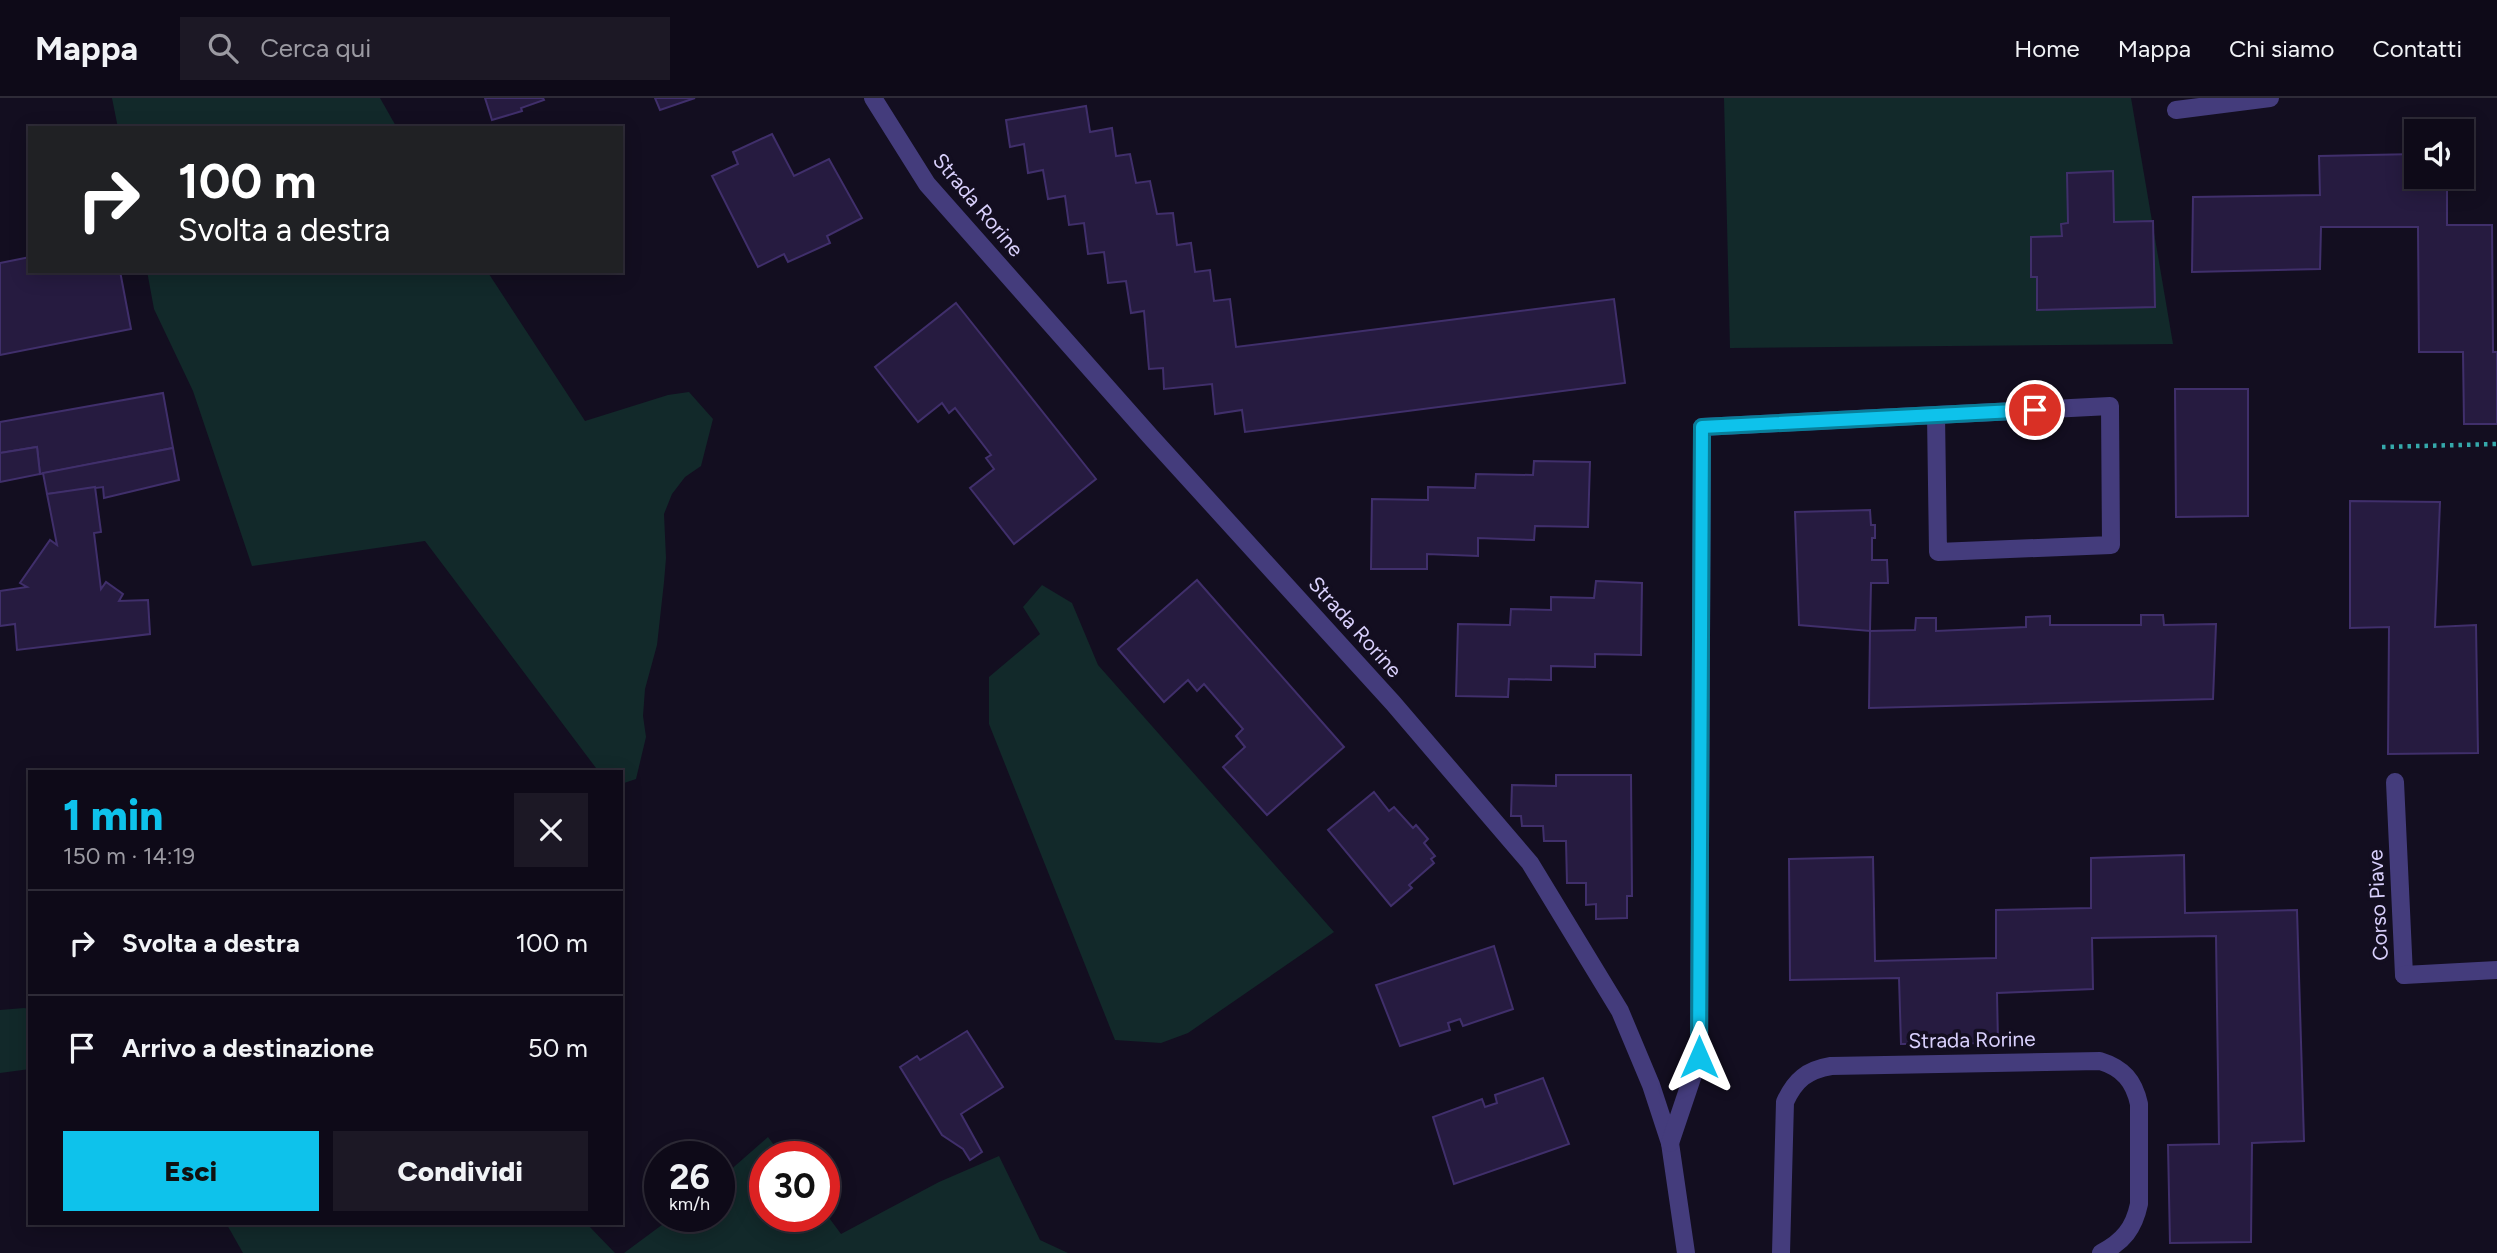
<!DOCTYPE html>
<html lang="it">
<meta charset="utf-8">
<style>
body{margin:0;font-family:Figtree,sans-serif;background:#1c1825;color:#f1f3f6;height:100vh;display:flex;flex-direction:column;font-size:26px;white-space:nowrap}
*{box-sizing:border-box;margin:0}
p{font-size:23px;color:#9b9aa2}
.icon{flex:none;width:38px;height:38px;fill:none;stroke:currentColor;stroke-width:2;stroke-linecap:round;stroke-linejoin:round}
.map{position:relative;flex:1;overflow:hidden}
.panel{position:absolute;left:28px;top:672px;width:595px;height:455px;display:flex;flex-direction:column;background:#0e0a18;border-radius:0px;box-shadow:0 4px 18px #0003,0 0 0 2px #2e2b37}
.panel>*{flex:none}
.banner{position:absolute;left:28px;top:28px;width:595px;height:147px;border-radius:0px;box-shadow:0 4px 18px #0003,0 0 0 2px #2e2b37;background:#202124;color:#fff;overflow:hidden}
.fabs{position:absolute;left:2404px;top:21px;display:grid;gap:14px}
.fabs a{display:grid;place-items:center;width:70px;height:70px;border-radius:0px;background:#0e0a18;box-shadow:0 4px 18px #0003,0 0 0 2px #2e2b37;font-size:35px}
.speed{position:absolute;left:644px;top:1043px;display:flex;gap:14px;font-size:35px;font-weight:700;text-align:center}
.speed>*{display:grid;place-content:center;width:91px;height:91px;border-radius:50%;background:#0e0a18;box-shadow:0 4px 18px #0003,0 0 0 2px #2e2b37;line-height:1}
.speed small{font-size:18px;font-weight:400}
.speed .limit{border:10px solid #d22;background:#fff;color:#111}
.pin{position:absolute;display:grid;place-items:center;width:60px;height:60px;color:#fff;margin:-30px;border:4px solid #fff;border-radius:50%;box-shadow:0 2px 7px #0007}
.me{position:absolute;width:77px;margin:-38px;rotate:0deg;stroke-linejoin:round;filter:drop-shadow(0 0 5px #0008)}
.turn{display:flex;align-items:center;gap:24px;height:147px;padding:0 35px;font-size:32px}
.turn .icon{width:91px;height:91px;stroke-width:2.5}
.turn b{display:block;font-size:49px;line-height:60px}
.round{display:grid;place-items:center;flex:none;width:74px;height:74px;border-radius:0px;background:#1c1825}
.overview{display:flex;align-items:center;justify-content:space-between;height:119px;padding:0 35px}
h1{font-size:42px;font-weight:800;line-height:52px;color:#0ec2eb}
.primary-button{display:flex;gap:14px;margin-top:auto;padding:14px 35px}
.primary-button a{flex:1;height:80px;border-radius:0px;background:#0ec2eb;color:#111;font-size:28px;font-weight:800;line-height:80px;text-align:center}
.primary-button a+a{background:#1c1825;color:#f1f3f6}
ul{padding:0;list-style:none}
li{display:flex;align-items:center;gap:21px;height:105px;padding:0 35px;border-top:2px solid #2e2b37}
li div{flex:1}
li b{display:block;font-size:26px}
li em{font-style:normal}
header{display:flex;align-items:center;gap:42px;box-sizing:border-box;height:98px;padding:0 35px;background:#0e0a18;border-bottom:2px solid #2e2b37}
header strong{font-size:33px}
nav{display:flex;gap:38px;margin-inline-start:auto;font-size:24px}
.search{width:490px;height:63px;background:#1c1825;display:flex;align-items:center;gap:18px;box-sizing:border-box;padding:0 24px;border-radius:0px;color:#9b9aa2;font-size:26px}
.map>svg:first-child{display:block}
.green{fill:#12292a}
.building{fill:#261b40;stroke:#402f6b;stroke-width:2}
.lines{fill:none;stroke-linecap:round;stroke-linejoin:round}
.path{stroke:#35a9ab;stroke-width:4.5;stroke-dasharray:3.5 5;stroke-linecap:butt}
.service{stroke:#443c7c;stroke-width:18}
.minor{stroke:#443c7c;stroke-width:18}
.route-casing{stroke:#097e99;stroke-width:18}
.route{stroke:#0ec2eb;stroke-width:12}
.labels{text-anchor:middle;stroke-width:7;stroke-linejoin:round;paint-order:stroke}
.street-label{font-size:21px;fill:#d9d0fc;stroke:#130e20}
</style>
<header>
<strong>Mappa</strong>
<div class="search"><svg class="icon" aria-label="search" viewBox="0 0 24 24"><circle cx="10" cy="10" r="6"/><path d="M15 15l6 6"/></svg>Cerca qui</div>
<nav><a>Home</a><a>Mappa</a><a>Chi siamo</a><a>Contatti</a></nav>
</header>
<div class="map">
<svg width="2497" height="1155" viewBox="0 0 2497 1155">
<rect width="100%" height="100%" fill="#130e20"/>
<g class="green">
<polygon points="112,0 380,0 397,30 118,30"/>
<polygon points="1724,0 2131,0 2173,246 1730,250"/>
<polygon points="147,173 487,173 585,323 668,297 689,294 713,321 701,368 685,379 672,396 664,416 666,460 664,484 657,547 645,591 643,618 646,639 636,681 621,686 621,674 599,674 425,443 252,468 193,293 154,211"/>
<polygon points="1042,487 1072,505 1098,567 1334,834 1188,935 1161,945 1115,942 989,626 989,579 1040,536 1023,509"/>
<polygon points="24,910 30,911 30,971 0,975 0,912"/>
<polygon points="768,1039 783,1059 765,1059 765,1118 824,1118 824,1113 841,1136 939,1084 999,1058 1040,1142 1068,1155 624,1155 674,1118 719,1118 719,1082"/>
<polygon points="226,1125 586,1125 615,1155 243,1155"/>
</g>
<g class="building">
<polygon points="485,0 543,0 544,2 521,10 522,13 492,22"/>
<polygon points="655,0 695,0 660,12"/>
<polygon points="1086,8 1090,34 1112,30 1116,58 1130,56 1136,85 1150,83 1157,116 1173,115 1177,147 1191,145 1195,174 1210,172 1214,203 1230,201 1236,249 1614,201 1625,285 1245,334 1242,312 1215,316 1212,286 1164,291 1163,270 1149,271 1144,213 1131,215 1126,183 1108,185 1104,154 1088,156 1084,125 1069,127 1065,98 1048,101 1043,72 1028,75 1024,46 1010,49 1006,22"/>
<polygon points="772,36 794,78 829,61 862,120 827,138 830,145 788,164 784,156 758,169 712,78 738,66 733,54"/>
<polygon points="2417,56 2417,79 2447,79 2447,127 2492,127 2493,254 2497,254 2497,326 2464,326 2463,254 2419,254 2418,129 2321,129 2320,171 2192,174 2193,99 2320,97 2319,58"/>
<polygon points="2113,73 2114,124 2153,123 2155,209 2037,212 2037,179 2031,179 2031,139 2062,138 2061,126 2068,125 2067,75"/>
<polygon points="30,159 30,173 120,173 131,231 0,257 0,165"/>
<polygon points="956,205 1096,381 1014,446 970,390 994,371 986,360 991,357 955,310 949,315 942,305 918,324 875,269"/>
<polygon points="2175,291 2248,291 2248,418 2176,419"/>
<polygon points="163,295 173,350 40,376 37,349 0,355 0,324"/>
<polygon points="37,349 40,376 0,384 0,355"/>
<polygon points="173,350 179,382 104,400 103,389 47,396 43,375"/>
<polygon points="1534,363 1590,364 1588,429 1535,428 1534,442 1478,440 1478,458 1427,456 1427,471 1371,471 1372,401 1428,402 1428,389 1475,390 1476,376 1533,377"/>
<polygon points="95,389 101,434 94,435 101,491 106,484 123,496 119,503 148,502 150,536 17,552 15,526 0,528 0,493 27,489 20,485 50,442 57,447 47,396"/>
<polygon points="2350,403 2440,404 2435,529 2476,527 2478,655 2388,656 2389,529 2350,530"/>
<polygon points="1870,412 1871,427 1875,427 1875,440 1872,440 1872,462 1887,462 1888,485 1871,485 1870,533 1799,527 1795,414"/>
<polygon points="1197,482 1344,649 1267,717 1223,669 1245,649 1236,638 1243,631 1204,586 1197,593 1188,582 1164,604 1118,551"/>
<polygon points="1596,483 1642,485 1641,557 1595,556 1595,569 1551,568 1551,582 1509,581 1508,599 1456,598 1458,526 1510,527 1511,511 1551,512 1551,499 1594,500"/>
<polygon points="2141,517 2163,517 2164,527 2216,526 2213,601 1869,610 1870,533 1915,532 1916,520 1936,520 1936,533 2026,529 2026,519 2050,518 2050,527 2141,527"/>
<polygon points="1556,677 1631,677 1632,798 1627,798 1627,820 1596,821 1596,806 1586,807 1586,785 1567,785 1566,743 1544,743 1543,728 1522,728 1521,718 1511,718 1512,687 1556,688"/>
<polygon points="1374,694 1389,713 1394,709 1413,730 1416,727 1428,741 1424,745 1435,758 1431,761 1434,765 1409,787 1412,790 1391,808 1328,732"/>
<polygon points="2184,757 2185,815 2297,812 2304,1043 2252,1045 2251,1144 2170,1145 2168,1047 2219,1046 2216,838 2092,840 2093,891 1997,895 1998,945 1901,946 1899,880 1790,882 1789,761 1873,759 1875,863 1996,860 1996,812 2091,810 2091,760"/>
<polygon points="1494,848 1513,911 1463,928 1460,921 1448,925 1450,932 1400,948 1376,887"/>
<polygon points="967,933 1003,989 961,1016 982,1054 970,1062 963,1051 942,1037 900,969 917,958 920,962"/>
<polygon points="1543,980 1569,1046 1454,1086 1433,1019 1482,1001 1485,1009 1497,1005 1495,997"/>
</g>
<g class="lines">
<polyline class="path" points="2382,349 2497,346"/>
<polyline class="service" points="2395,684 2404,877"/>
<g class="minor">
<polyline points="873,0 927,86 1150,338 1393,605 1530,765 1620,913 1651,987 1670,1045 1686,1155"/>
<polyline points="2176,12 2270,0"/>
<polyline points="2404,877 2497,872"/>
<polyline points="1670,1045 1699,959 1702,329 2110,308 2111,447 1938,454 1936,317"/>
<path d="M 1781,1155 L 1785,1004 C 1795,982 1807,972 1831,968 L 2100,963 C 2123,970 2134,983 2139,1006 L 2139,1106 C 2134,1130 2123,1144 2101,1155"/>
</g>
</g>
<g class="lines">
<defs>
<polyline id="route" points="1699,959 1702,329 2035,312"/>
</defs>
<use href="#route" class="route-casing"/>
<use href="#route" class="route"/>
</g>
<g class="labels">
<g class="street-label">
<text transform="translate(978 107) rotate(50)" y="7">Strada Rorine</text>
<text transform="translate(1355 529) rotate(48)" y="7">Strada Rorine</text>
<text transform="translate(2378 807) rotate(-93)" y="7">Corso Piave</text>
<text transform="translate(1972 942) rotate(-1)" y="7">Strada Rorine</text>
</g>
</g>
</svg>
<div class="fabs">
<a><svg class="icon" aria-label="sound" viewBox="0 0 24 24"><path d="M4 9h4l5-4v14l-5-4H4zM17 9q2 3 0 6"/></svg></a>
</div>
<div class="speed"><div>26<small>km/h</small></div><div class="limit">30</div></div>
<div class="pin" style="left:2035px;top:312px;background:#d93025"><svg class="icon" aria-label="arrive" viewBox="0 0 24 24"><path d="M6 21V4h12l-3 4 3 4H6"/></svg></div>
<svg class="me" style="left:1699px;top:959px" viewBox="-20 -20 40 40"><path d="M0-17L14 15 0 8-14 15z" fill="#0ec2eb" stroke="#fff" stroke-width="4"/></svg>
<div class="banner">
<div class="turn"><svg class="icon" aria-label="right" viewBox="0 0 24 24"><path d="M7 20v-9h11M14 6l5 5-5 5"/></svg><div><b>100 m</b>Svolta a destra</div></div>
</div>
<section class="panel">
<div class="overview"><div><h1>1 min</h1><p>150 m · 14:19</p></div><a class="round"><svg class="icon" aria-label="close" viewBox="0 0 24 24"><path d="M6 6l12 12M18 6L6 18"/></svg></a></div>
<ul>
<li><svg class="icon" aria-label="right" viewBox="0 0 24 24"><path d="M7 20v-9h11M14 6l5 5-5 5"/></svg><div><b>Svolta a destra</b></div><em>100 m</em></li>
<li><svg class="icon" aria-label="arrive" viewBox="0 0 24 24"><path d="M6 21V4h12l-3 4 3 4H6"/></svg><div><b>Arrivo a destinazione</b></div><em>50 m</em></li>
</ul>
<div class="primary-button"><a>Esci</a><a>Condividi</a></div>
</section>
</div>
